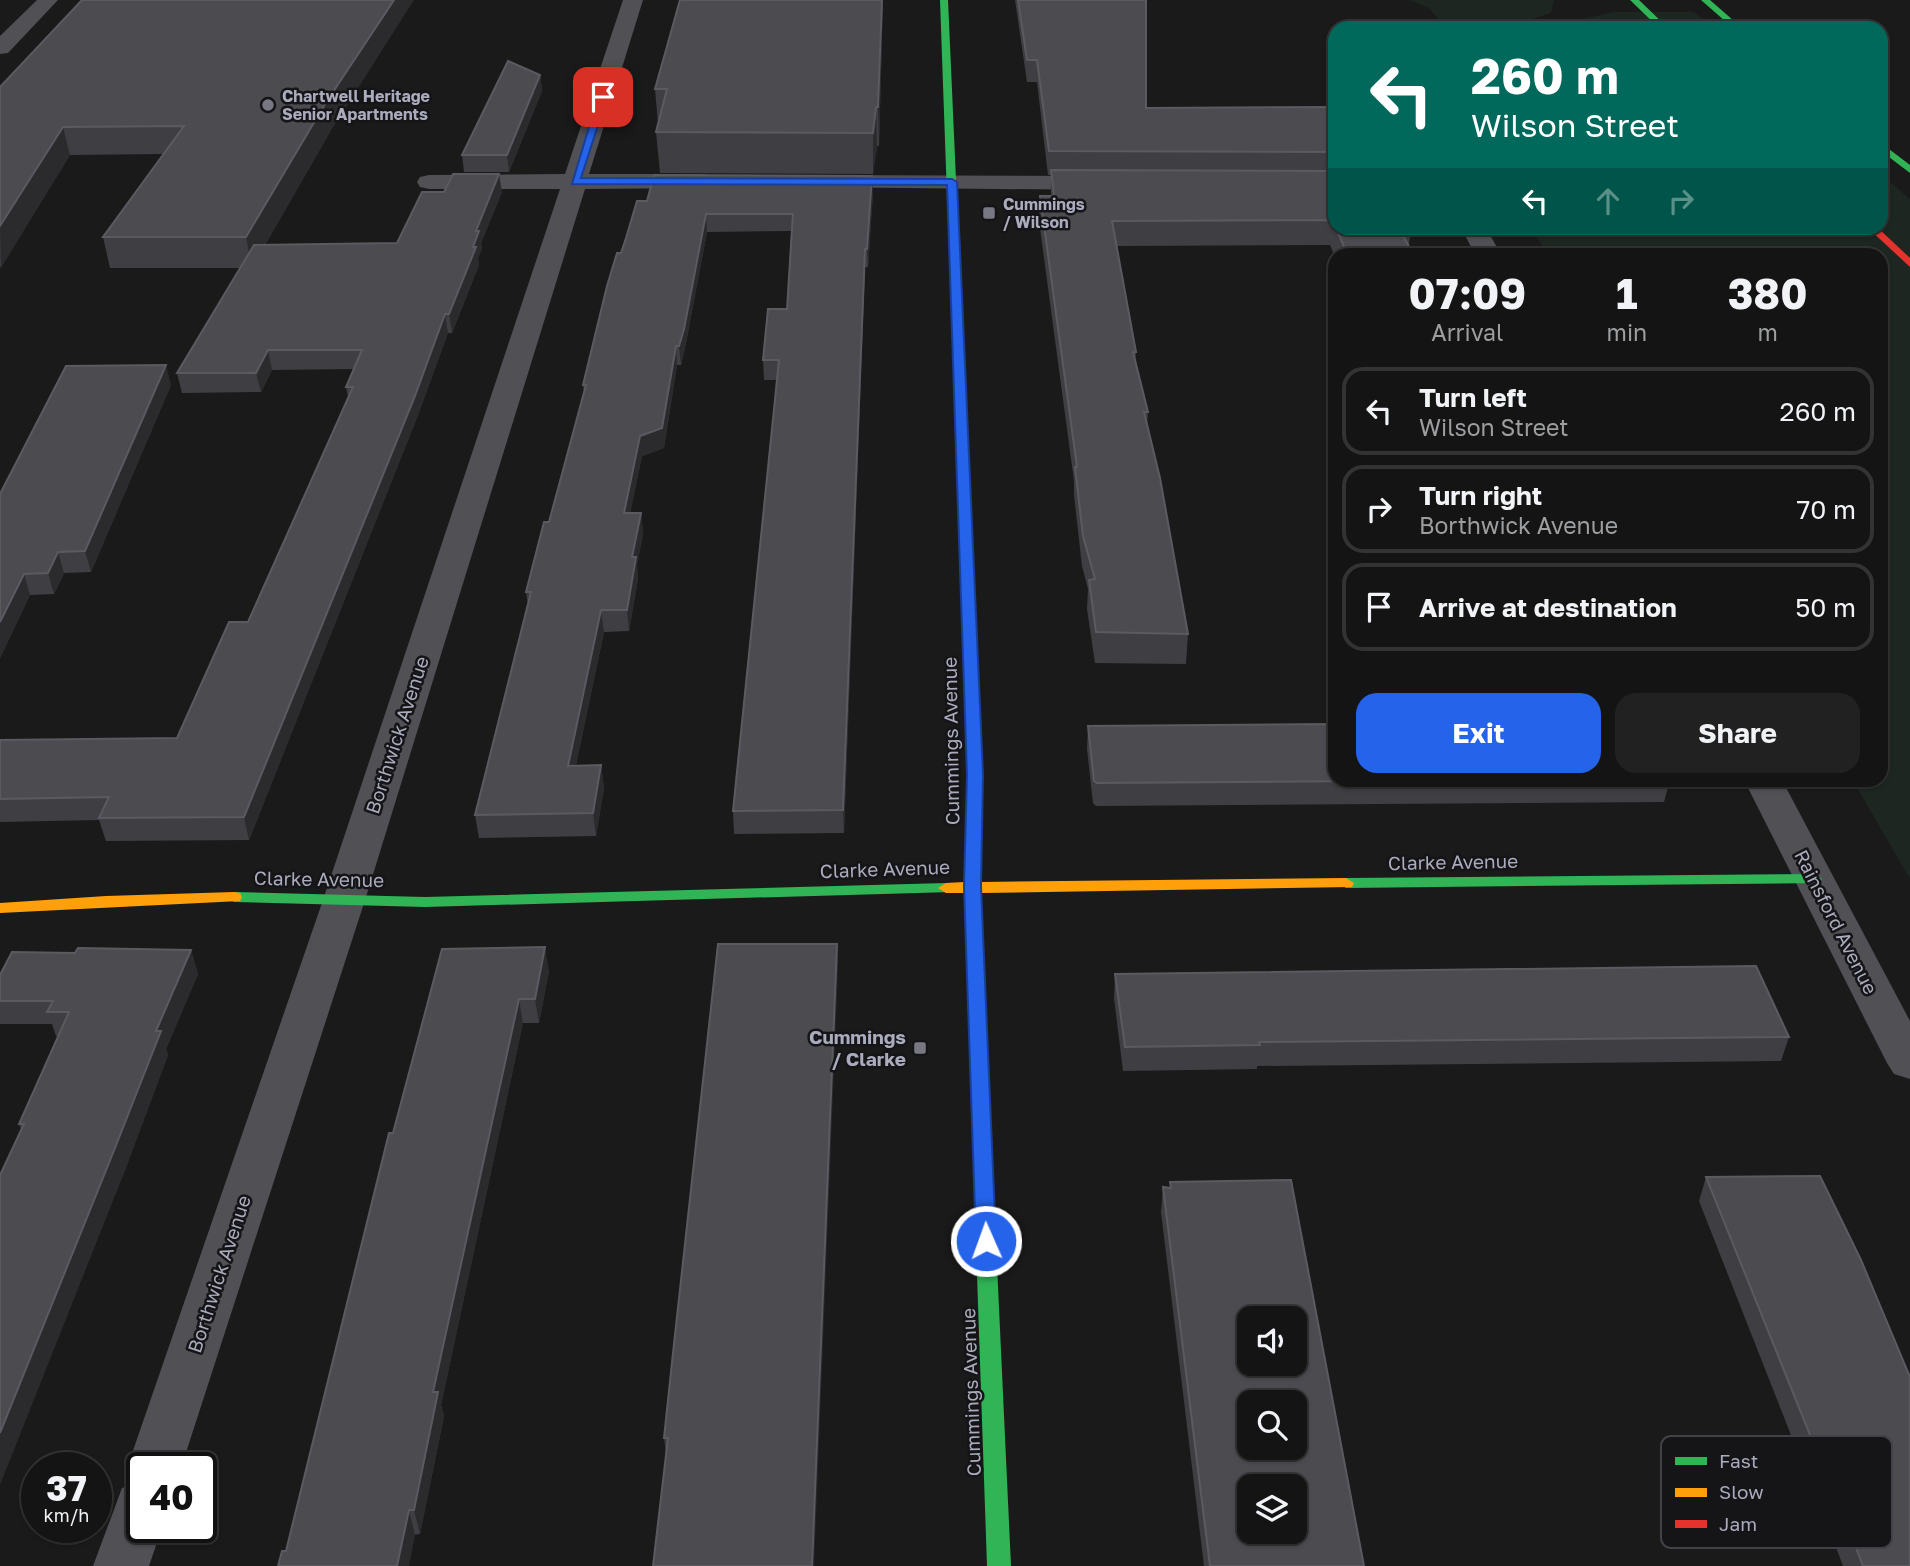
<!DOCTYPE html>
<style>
body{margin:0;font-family:"Golos Text",sans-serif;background:#212122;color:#f1f3f6;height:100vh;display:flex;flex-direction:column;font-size:26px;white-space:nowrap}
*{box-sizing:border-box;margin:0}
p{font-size:23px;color:#9d9ea0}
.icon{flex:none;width:38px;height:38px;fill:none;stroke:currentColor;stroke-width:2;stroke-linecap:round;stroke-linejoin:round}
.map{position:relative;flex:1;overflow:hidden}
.side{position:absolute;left:1328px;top:248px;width:560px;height:539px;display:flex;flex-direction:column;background:#141414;border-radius:21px;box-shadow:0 2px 5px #0004,0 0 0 2px #333334}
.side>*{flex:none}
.top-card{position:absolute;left:1328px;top:21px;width:560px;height:214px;border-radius:21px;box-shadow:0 2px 5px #0004,0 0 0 2px #333334;background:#00695c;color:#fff;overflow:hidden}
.controls{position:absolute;left:1237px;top:1306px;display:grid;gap:14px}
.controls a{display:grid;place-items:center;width:70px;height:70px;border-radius:14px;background:#141414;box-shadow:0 2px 5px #0004,0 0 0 2px #333334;font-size:35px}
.speed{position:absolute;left:21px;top:1452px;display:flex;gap:14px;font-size:35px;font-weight:700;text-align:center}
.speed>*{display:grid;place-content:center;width:91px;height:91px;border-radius:50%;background:#141414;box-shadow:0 2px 5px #0004,0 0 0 2px #333334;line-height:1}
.speed small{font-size:18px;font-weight:400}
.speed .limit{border:4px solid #111;border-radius:10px;background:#fff;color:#111}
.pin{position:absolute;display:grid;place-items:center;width:60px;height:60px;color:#fff;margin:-30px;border-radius:14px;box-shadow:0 4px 10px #0006}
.me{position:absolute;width:77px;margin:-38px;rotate:358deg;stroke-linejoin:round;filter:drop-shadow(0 0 5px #0008)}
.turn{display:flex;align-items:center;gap:24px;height:147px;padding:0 28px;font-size:32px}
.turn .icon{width:91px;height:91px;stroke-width:2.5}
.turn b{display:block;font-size:49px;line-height:60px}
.lanes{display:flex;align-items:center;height:66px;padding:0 28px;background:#0003;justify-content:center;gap:35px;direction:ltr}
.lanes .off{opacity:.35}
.eta{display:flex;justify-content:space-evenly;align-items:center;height:119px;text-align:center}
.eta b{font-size:42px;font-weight:700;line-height:49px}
.primary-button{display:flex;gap:14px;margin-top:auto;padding:14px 28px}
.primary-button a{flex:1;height:80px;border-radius:21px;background:#2563eb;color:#fff;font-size:28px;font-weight:700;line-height:80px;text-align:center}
.primary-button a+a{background:#212122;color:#f1f3f6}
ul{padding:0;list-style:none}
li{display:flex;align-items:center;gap:21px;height:88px;margin:0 14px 10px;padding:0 14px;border:4px solid #333334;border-radius:21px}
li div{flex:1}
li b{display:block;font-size:26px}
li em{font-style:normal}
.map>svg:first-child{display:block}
.green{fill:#1d2621}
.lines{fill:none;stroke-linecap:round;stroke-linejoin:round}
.street{fill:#505055;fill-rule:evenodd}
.fast{fill:#30b455;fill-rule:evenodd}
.slow{fill:#ff9f0a;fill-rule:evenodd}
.jam{fill:#e5322d;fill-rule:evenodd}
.wall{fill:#3f3f43}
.shaded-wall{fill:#2b2b2e}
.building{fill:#4b4b50;stroke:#5a5a61;stroke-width:2;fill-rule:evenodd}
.route{fill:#2563eb;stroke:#184099;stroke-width:2}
.poi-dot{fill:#787884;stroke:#151417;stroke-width:2.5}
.labels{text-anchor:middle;stroke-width:5;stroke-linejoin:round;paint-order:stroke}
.far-poi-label{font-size:16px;font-weight:bold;fill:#aaabbd;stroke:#151417;text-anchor:start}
.street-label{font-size:19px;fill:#aaabbd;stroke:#151417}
.poi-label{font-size:19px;font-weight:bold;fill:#aaabbd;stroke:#151417;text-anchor:end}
.key{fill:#151417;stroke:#424149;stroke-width:2}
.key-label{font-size:19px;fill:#aaabbd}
</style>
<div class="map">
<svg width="1910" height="1566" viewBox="0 0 1910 1566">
<rect width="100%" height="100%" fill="#1a1a1b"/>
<g class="green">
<polygon points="1410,0 1554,0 1551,13 1514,25 1520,28 1446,28 1429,8"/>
<polygon points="1614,12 1694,12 1714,28 1542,28"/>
<polygon points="1881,174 1910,199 1910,879 1853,781 1881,780 1881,256 1547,255 1537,237 1527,228 1881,228"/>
</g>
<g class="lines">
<g class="street">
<polygon points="37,0 58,0 8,53 0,54 0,36"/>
<polygon points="623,0 643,0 589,174 703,174 712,176 715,181 712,186 703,188 585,189 366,897 181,1468 142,1468 142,1528 162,1528 149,1566 93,1566 122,1488 134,1484 127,1468 324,897 560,189 429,189 420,187 417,182 420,177 429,175 565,174"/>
<polygon points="819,175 1102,176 1111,178 1114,183 1111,188 1102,190 810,187 807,182 810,177"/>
<polygon points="1461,228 1486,228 1502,256 1476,256"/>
<polygon points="1744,780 1782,780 1910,1021 1910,1079 1894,1074 1887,1063"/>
</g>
<g class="fast">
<polygon points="940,0 948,0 968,450 962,454 956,450"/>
<polygon points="1630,0 1639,0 1668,28 1659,28"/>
<polygon points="1701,0 1710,0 1742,28 1733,28"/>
<polygon points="1881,143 1910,165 1910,173 1881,151"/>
<polygon points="1814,874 1822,879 1820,883 1346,888 1338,883 1346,878"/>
<polygon points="946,883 954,888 952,892 425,907 234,902 226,897 234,892 425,897"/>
<polygon points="979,1064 986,1066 988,1071 1011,1566 987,1566 970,1071 972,1066"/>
</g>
<g class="slow">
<polygon points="969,613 976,617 983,775 980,882 1346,878 1354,883 1352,887 981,893 988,1071 986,1076 972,1076 970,1071 964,893 946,893 938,888 946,883 964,882 967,775 962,617"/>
<polygon points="234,892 240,893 242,897 240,901 0,913 0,903 106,896"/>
</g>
<g class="jam">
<polygon points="1868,228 1878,228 1910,258 1910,267"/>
<polygon points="962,446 968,450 976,617 969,621 962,617 956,450"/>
</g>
</g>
<g class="wall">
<polygon points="680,0 883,0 879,146 877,146 873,174 660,173 656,132 658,124 655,89"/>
<polygon points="1015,0 1146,0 1146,108 1335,107 1335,228 1411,228 1409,244 1408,244 1414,256 1335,256 1335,257 1330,245 1116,246 1136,352 1135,362 1148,412 1147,424 1188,634 1186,664 1095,663 1087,609 1088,589 1082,566 1074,495 1074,481 1039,221 1040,196 1051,196 1051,175 1048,175 1037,82 1027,82"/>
<polygon points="540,75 542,91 509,172 464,172 462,155"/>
<polygon points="0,87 330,132 265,245 397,243 502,192 481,243 482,249 478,258 479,265 452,333 448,333 418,415 249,840 106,841 99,820 0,822 0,740 177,738 248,622 348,398 346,387 354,369 272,370 261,392 182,393 177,373 241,268 110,268 103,237 164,154 70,155 0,268"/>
<polygon points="873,193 868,267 865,267 844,833 734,834 733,811 777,380 764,380 763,360 787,309 791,231 707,232 685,348 681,365 677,365 664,448 642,456 630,513 641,513 643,534 637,565 638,579 629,631 604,632 576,765 601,765 604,788 596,836 479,838 475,815 528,605 526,592 549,522 584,394 583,385 637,201"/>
<polygon points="171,385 91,572 64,573 54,594 30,595 0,658 0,494"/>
<polygon points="1088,726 1335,780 1670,780 1664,802 1096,806 1093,803 1087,749"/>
<polygon points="837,944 838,967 666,1454 664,1438"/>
<polygon points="442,949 549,971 539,1023 523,1023 441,1405 444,1416 420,1534 286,1551"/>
<polygon points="191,950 198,974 166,1049 168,1055 122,1178 21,1129 19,1124 58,1036 56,1036 52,1024 0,1024 0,975 75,953"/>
<polygon points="1115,974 1789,1037 1781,1061 1257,1066 1257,1069 1123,1071 1114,998"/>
<polygon points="1706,1177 1910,1566 1843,1566 1815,1491 1813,1491 1699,1201"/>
<polygon points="1170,1182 1364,1566 1204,1566 1161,1212 1163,1187 1170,1188"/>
</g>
<g class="shaded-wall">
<polygon points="394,0 414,0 330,132 252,268 246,237 325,104"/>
<polygon points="882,0 883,0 879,146 878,107"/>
<polygon points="540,75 542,91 509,172 507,155"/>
<polygon points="876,107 877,146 873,174 873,133"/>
<polygon points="63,127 70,155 1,268 0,226"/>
<polygon points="499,174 502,192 481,243 482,249 478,258 479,265 452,333 449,314 473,247 476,231"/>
<polygon points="872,176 873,193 868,267 867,249"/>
<polygon points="706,214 707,232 685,348 681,365 679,346"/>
<polygon points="865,249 865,267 844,833 843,810"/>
<polygon points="445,314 448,333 418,415 249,840 244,817"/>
<polygon points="676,346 677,365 664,448 642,456 626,534 624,513 640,436"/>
<polygon points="268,350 272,370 261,392 256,373"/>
<polygon points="166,365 171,385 91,572 85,551"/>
<polygon points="641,513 643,534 637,565 638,579 629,631 627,610 632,557"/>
<polygon points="58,552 64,573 54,594 48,573"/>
<polygon points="24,574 30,595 0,658 0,622"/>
<polygon points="601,610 604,632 571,788 568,766"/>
<polygon points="601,765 604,788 596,836 593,813"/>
<polygon points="837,944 838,967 814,1566 812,1566"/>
<polygon points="545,947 549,971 539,1023 535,999"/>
<polygon points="191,950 198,974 166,1049 168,1055 122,1178 0,1485 0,1433 156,1031"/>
<polygon points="519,999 523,1023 441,1405 444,1416 420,1534 414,1510 433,1392"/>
<polygon points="409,1510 415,1535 409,1566 397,1566"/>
</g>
<g class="building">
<polygon points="82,0 394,0 325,104 246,237 103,237 184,126 63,127 0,226 0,87"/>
<polygon points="680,0 882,0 878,107 876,107 873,133 656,132 667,89 655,89"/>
<polygon points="1018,0 1146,0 1146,108 1335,107 1335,152 1049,151 1037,60 1027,60"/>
<polygon points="508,61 540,75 507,155 462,155"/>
<polygon points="1051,170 1335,171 1335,225 1333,220 1112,221 1136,352 1133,352 1148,412 1144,412 1160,478 1188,634 1096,632 1089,580 1095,579 1083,536 1075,467 1077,467 1040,196 1054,196"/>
<polygon points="453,174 499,174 476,231 479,231 473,247 476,247 449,314 445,314 415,396 244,817 99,818 109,797 0,799 0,740 177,738 229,622 248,622 353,387 346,387 362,350 268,350 256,373 177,373 254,245 397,243 422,192 444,192"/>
<polygon points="654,175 872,176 867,249 865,249 843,810 733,811 779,360 763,360 768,309 787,309 793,214 706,214 684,329 679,346 676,346 662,428 640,436 624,513 641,513 632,557 636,557 627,610 601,610 568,766 601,765 593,813 475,815 531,592 526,592 544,522 549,522 586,385 583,385 607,286 617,253 621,253 626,238 637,201 647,201"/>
<polygon points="1336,228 1399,228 1414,256 1348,256"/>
<polygon points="166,365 85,551 58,552 48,573 24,574 0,622 0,494 66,366"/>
<polygon points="1335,724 1335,780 1484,780 1097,783 1094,781 1088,726"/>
<polygon points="718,944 837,944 812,1566 653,1566 668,1438 664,1438 673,1353"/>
<polygon points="545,947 535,999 519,999 433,1392 438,1392 414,1510 409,1510 397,1566 278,1566 282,1551 286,1551 389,1133 393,1133 442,949"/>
<polygon points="78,948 191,950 156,1031 161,1031 113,1153 0,1433 0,1175 24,1124 19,1124 69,1012 47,1012 53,1001 0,1001 0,975 12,952 75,953"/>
<polygon points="1756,966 1789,1037 1259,1042 1260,1045 1125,1047 1115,974"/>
<polygon points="1820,1176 1861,1260 1910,1377 1910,1566 1863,1566 1825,1467 1823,1467 1706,1177"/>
<path d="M 1291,1180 L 1364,1566 L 1210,1566 L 1163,1187 L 1171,1188 L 1170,1182 ZM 1250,1318 L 1295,1318 L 1295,1363 L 1250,1363 ZM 1250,1402 L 1295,1402 L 1295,1447 L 1250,1447 ZM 1250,1486 L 1295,1486 L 1295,1531 L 1250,1531 Z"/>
</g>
<polygon class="route" points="603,95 607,97 581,178 952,179 957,182 983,775 981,887 996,1241 993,1247 986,1249 979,1247 976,1241 964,887 967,775 947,185 572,184 598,97"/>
<g class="poi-dot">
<circle cx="268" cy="105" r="7"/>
<rect x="982" y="206" width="14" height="14" rx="3.5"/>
<rect x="913" y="1041" width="14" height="14" rx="3.5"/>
</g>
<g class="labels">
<g class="far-poi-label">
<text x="282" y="102">Chartwell Heritage<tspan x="282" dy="18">Senior Apartments</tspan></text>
<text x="1003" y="210">Cummings<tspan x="1003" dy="18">/ Wilson</tspan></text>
</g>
<g class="street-label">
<text transform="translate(397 735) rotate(-72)" y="7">Borthwick Avenue</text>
<text transform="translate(951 741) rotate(-91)" y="7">Cummings Avenue</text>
<text transform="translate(1453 862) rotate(-1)" y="7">Clarke Avenue</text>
<text transform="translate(885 869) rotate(-2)" y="7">Clarke Avenue</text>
<text transform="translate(319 879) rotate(1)" y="7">Clarke Avenue</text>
<text transform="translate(1836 922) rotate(63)" y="7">Rainsford Avenue</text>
<text transform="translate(219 1274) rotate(-72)" y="7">Borthwick Avenue</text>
<text transform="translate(971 1392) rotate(-92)" y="7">Cummings Avenue</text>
</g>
<g class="poi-label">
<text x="906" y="1044">Cummings<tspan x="906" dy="22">/ Clarke</tspan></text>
</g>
</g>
<rect x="1661" y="1436" width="231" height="112" rx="10" class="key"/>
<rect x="1675" y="1457" width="32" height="8" fill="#30b455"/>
<rect x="1675" y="1488" width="32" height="9" fill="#ff9f0a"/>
<rect x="1675" y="1520" width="32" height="8" fill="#e5322d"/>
<g class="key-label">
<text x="1719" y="1468">Fast</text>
<text x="1719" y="1499">Slow</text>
<text x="1719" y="1531">Jam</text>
</g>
</svg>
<div class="controls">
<a><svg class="icon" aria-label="sound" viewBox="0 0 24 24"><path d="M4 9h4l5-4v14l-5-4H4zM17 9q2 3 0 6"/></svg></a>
<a><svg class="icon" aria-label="search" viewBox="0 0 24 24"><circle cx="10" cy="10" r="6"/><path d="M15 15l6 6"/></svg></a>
<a><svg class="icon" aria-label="layers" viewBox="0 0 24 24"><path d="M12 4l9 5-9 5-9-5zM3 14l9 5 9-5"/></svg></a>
</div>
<div class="speed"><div>37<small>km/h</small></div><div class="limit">40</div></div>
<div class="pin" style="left:603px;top:97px;background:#d93025"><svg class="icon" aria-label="arrive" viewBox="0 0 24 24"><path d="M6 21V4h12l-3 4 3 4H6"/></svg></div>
<svg class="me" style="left:986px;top:1241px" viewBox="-20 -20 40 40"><circle r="17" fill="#2563eb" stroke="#fff" stroke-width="3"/><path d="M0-11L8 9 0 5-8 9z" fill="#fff"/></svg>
<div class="top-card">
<div class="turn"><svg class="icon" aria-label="left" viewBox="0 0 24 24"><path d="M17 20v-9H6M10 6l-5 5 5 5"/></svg><div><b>260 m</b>Wilson Street</div></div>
<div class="lanes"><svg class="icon" aria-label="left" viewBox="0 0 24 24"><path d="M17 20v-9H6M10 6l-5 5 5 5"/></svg><svg class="icon off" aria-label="ahead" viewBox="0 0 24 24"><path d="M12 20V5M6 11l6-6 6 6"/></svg><svg class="icon off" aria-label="right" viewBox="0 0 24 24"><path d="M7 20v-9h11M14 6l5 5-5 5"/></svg></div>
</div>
<section class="side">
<div class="eta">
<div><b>07:09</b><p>Arrival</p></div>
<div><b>1</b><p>min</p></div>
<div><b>380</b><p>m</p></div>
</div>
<ul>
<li><svg class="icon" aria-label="left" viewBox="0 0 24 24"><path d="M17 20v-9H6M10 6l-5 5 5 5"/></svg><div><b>Turn left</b><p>Wilson Street</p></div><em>260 m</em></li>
<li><svg class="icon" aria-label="right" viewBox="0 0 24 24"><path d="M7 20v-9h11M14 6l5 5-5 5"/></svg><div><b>Turn right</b><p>Borthwick Avenue</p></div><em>70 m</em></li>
<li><svg class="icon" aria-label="arrive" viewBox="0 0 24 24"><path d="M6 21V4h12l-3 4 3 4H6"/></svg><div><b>Arrive at destination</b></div><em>50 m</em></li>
</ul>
<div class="primary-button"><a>Exit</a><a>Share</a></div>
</section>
</div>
